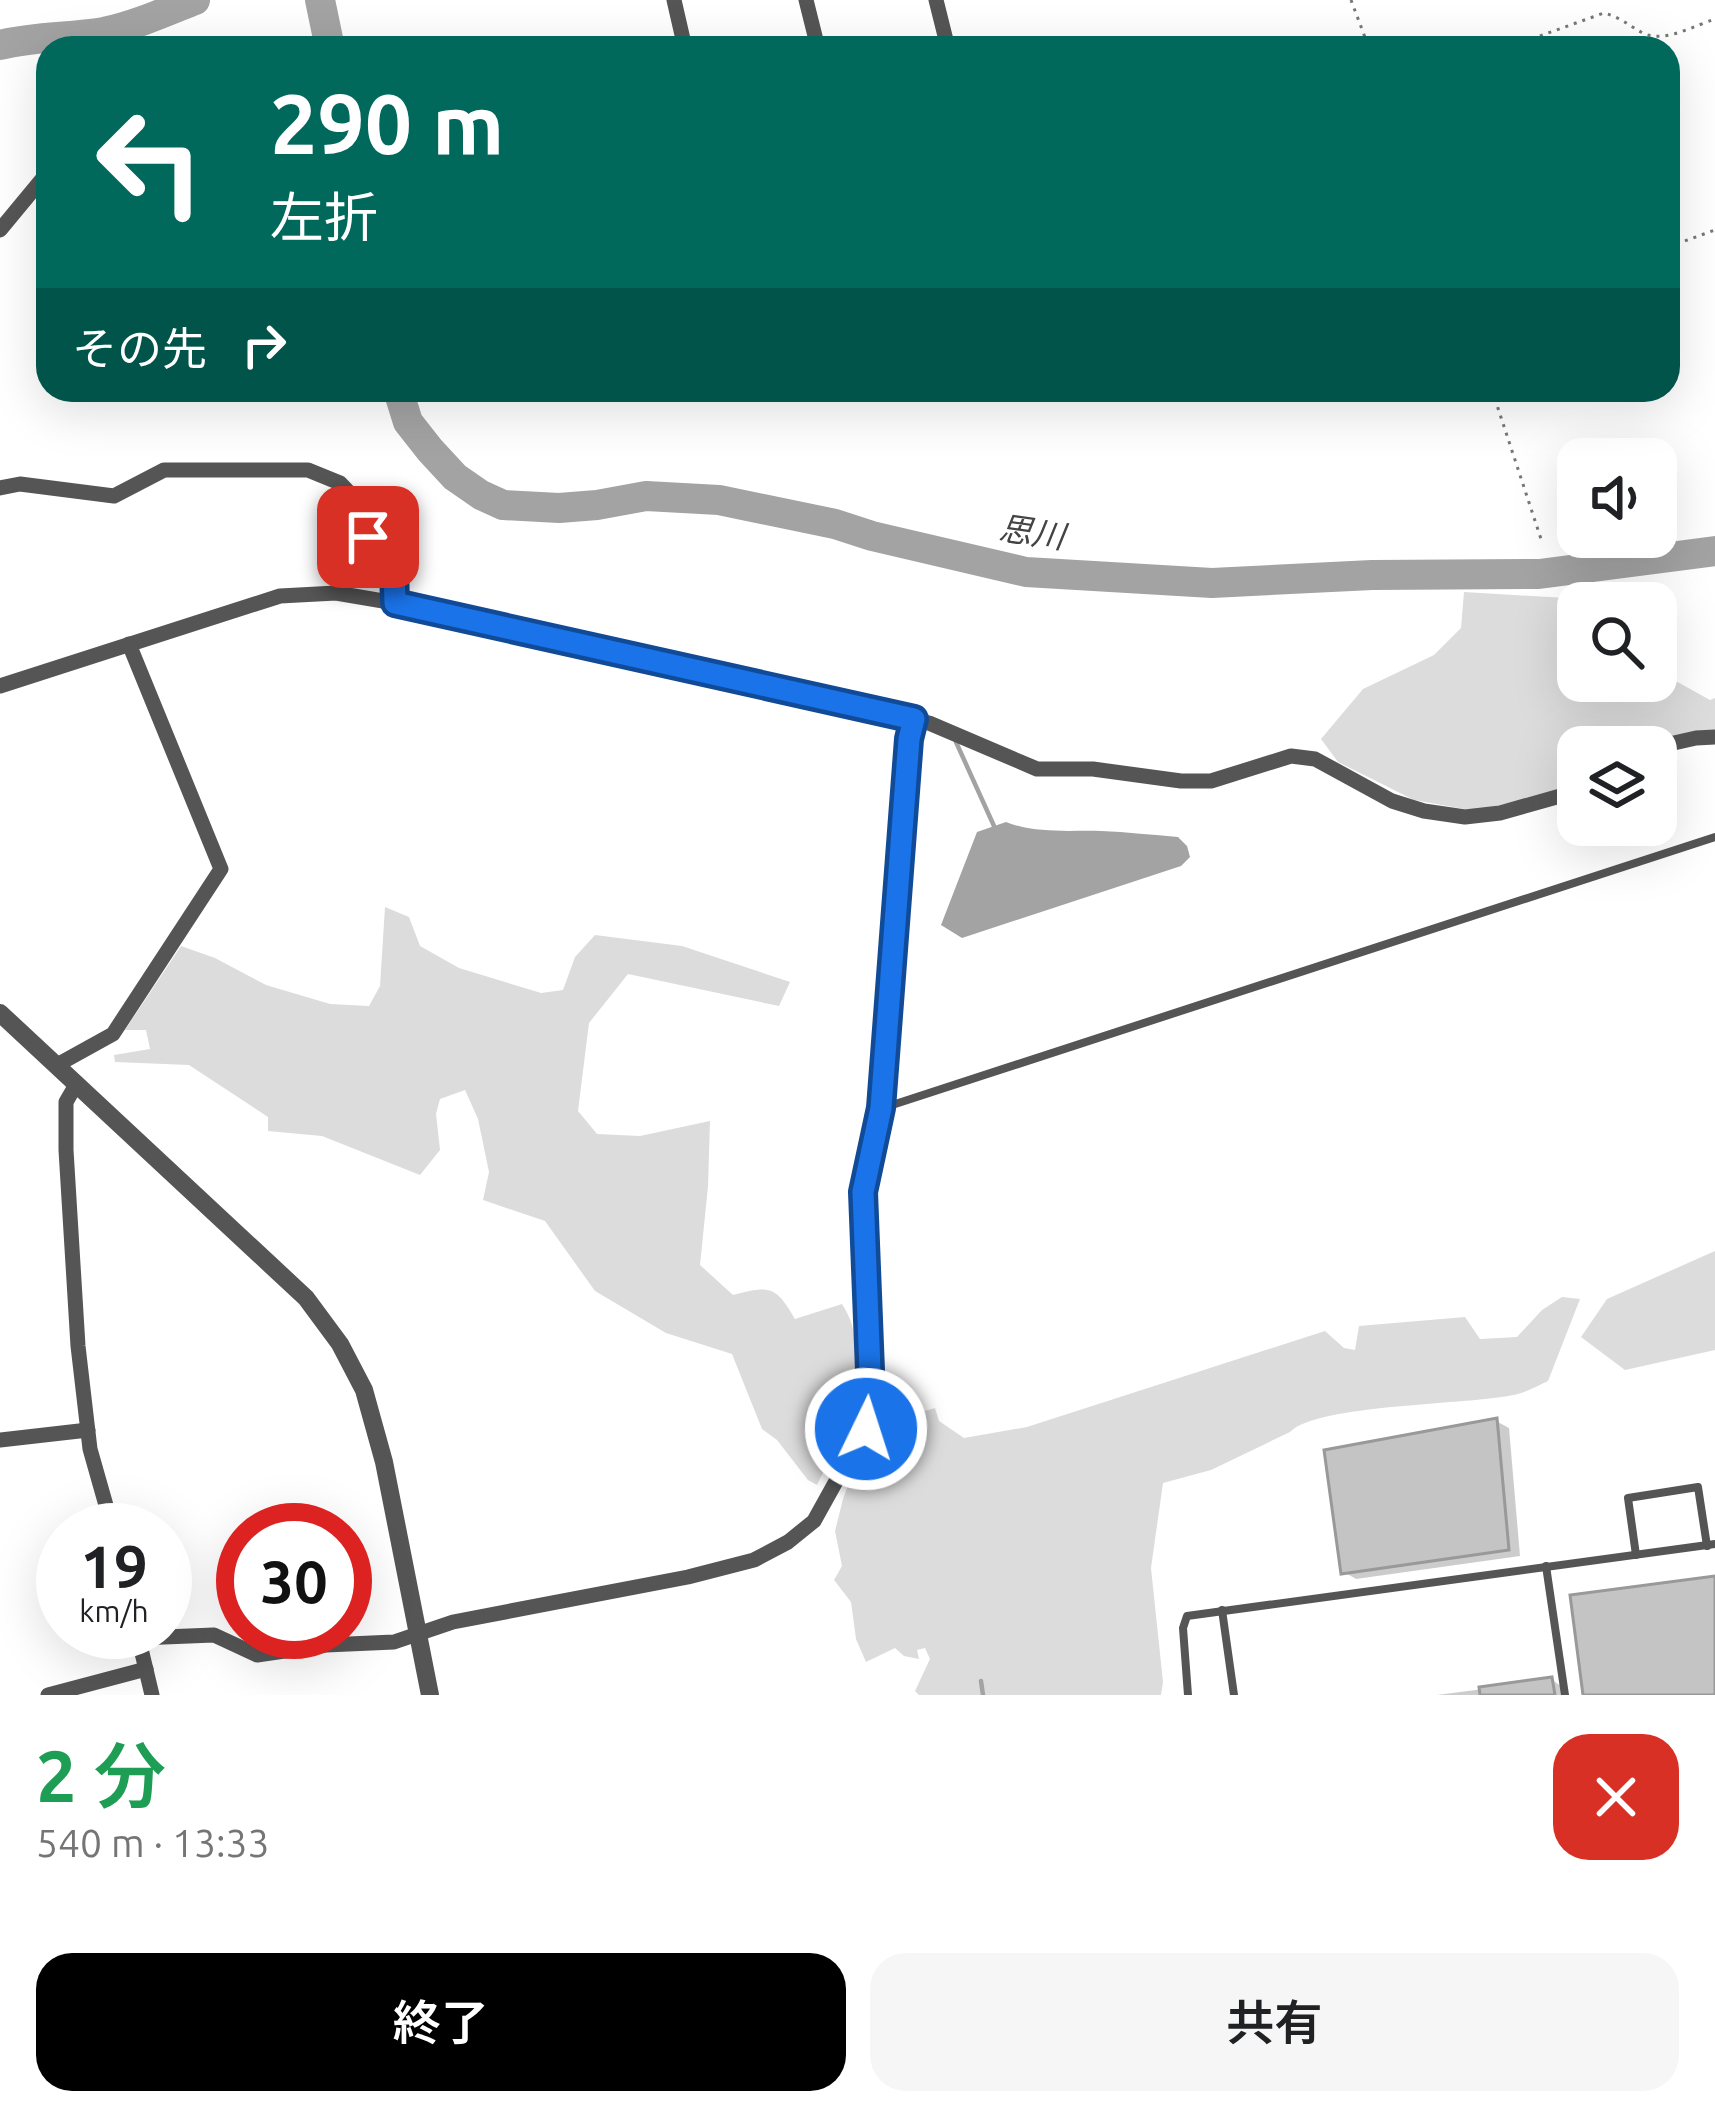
<!DOCTYPE html>
<html lang="ja">
<meta charset="utf-8">
<style>
body{margin:0;font-family:Ubuntu,"Noto Sans JP",sans-serif;background:#f6f6f6;color:#202124;height:100vh;display:flex;flex-direction:column;font-size:45px;white-space:nowrap}
*{box-sizing:border-box;margin:0}
p{font-size:39px;color:#757577}
.icon{flex:none;width:66px;height:66px;fill:none;stroke:currentColor;stroke-width:2;stroke-linecap:round;stroke-linejoin:round}
.map{position:relative;height:1695px;overflow:hidden}
.sheet{display:flex;flex-direction:column;background:#fff;flex:1}
.sheet>*{flex:none}
.banner{position:absolute;left:36px;top:36px;width:1644px;height:366px;border-radius:36px;box-shadow:0 12px 48px #0002;background:#00695c;color:#fff;overflow:hidden}
.fabs{position:absolute;left:1557px;top:438px;display:grid;gap:24px}
.fabs a{display:grid;place-items:center;width:120px;height:120px;border-radius:24px;background:#fff;box-shadow:0 12px 48px #0002;font-size:60px}
.speed{position:absolute;left:36px;top:1503px;display:flex;gap:24px;font-size:60px;font-weight:700;text-align:center}
.speed>*{display:grid;place-content:center;width:156px;height:156px;border-radius:50%;background:#fff;box-shadow:0 12px 48px #0002;line-height:1}
.speed small{font-size:30px;font-weight:400}
.speed .limit{border:18px solid #d22;background:#fff;color:#111}
.pin{position:absolute;display:grid;place-items:center;width:102px;height:102px;color:#fff;margin:-51px;border-radius:24px;box-shadow:0 6px 18px #0006}
.me{position:absolute;width:132px;margin:-66px;rotate:4deg;stroke-linejoin:round;filter:drop-shadow(0 0 9px #0008)}
.turn{display:flex;align-items:center;gap:42px;height:252px;padding:0 36px;font-size:54px}
.turn .icon{width:156px;height:156px;stroke-width:2.5}
.turn b{display:block;font-size:84px;line-height:102px}
.then{display:flex;align-items:center;height:114px;padding:0 36px;background:#0003;gap:24px;font-size:45px}
.round{display:grid;place-items:center;flex:none;width:126px;height:126px;border-radius:36px;background:#f6f6f6}
.head{display:flex;align-items:center;justify-content:space-between;height:204px;padding:0 36px}
h1{font-size:72px;font-weight:600;line-height:90px;color:#1e9e55}
.primary-button{display:flex;gap:24px;margin-top:auto;padding:24px 36px}
.primary-button a{flex:1;height:138px;border-radius:36px;background:#000;color:#fff;font-size:48px;font-weight:600;line-height:138px;text-align:center}
.primary-button a+a{background:#f6f6f6;color:#202124}
.map>svg:first-child{display:block}
.green{fill:#dcdcdc}
.water{fill:#a3a3a3}
.shadow{fill:#0003}
.lines{fill:none;stroke-linecap:round;stroke-linejoin:round}
.stream{stroke:#a3a3a3;stroke-width:4.5}
.river{stroke:#a3a3a3;stroke-width:30}
.building{fill:#c4c4c4;stroke:#999;stroke-width:3}
.path{stroke:#777;stroke-width:3;stroke-dasharray:3 6;stroke-linecap:butt}
.service{stroke:#555;stroke-width:8}
.minor{stroke:#555;stroke-width:15}
.tertiary{stroke:#555;stroke-width:18}
.route-casing{stroke:#114b97;stroke-width:30}
.route{stroke:#1a73e8;stroke-width:21}
.labels{text-anchor:middle;stroke-width:10;stroke-linejoin:round;paint-order:stroke}
.water-label{font-size:33px;font-style:italic;fill:#444;stroke:#fff}
</style>
<div class="map">
<svg width="1715" height="1695" viewBox="0 0 1715 1695">
<rect width="100%" height="100%" fill="#fff"/>
<g class="green">
<polygon points="1464,592 1652,603 1578,603 1578,681 1656,681 1656,670 1710,700 1715,698 1715,730 1698,732 1645,747 1578,747 1578,783 1566,789 1475,811 1414,800 1338,762 1321,739 1363,689 1434,655 1461,628"/>
<path d="M 385,907 L 409,917 L 420,946 L 459,968 L 541,993 L 563,990 L 575,957 L 595,935 L 682,946 L 790,982 L 779,1006 L 628,974 L 589,1023 L 578,1111 L 597,1134 L 640,1136 L 710,1121 L 708,1186 L 700,1265 L 733,1295 C 770,1285 776,1286 795,1319 L 842,1304 C 854,1323 855,1335 856,1358 C 858,1410 840,1440 817,1485 L 808,1480 L 777,1440 L 762,1429 L 732,1354 L 666,1333 L 595,1291 L 545,1221 L 483,1200 L 489,1172 L 478,1119 L 465,1090 L 440,1099 L 436,1114 L 440,1150 L 420,1175 L 322,1136 L 268,1131 L 268,1117 L 189,1065 L 115,1062 L 114,1055 L 150,1049 L 146,1030 L 125,1030 L 181,946 L 215,958 L 266,985 L 330,1004 L 369,1006 L 380,986 Z"/>
<polygon points="1715,1251 1715,1350 1625,1370 1581,1337 1607,1299"/>
<path d="M 1562,1297 L 1580,1299 L 1548,1381 C 1537,1386 1525,1393 1513,1395 C 1467,1405 1318,1404 1290,1432 L 1211,1470 L 1163,1483 L 1151,1568 L 1163,1682 L 1161,1695 L 919,1695 L 915,1691 L 930,1659 L 925,1648 L 917,1650 L 919,1659 L 904,1656 L 895,1648 L 866,1662 L 856,1639 L 851,1602 L 834,1580 L 842,1566 L 835,1531 L 843,1499 L 870,1427 L 935,1408 L 939,1421 L 964,1438 L 1027,1427 L 1325,1331 L 1344,1348 L 1355,1350 L 1359,1326 L 1465,1317 L 1480,1339 L 1517,1337 L 1542,1310 Z"/>
</g>
<path class="water" d="M 1006,822 C 1037,834 1068,830 1101,831 C 1127,832 1153,835 1178,837 L 1187,846 L 1190,857 L 1181,866 L 962,938 L 941,925 L 977,832 Z"/>
<g class="shadow">
<polygon points="1496,1421 1509,1428 1520,1556 1356,1579 1344,1572"/>
<polygon points="1552,1680 1564,1688 1565,1695 1437,1695"/>
</g>
<g class="lines">
<g class="stream">
<polyline points="956,742 994,826"/>
<polyline points="981,1681 983,1695"/>
</g>
<g class="river">
<polyline points="320,0 330,48"/>
<path d="M 0,45 C 35,36 69,38 104,32 C 136,25 165,12 195,0"/>
<polyline points="398,390 408,422 430,450 455,477 481,495 503,505 559,508 597,505 646,496 719,500 835,524 872,536 1026,572 1212,583 1372,575 1539,574 1715,551"/>
</g>
</g>
<g class="building">
<polygon points="1497,1418 1509,1550 1341,1574 1324,1450"/>
<polygon points="1715,1576 1715,1695 1583,1695 1570,1595"/>
<polygon points="1552,1677 1555,1695 1480,1695 1479,1687"/>
</g>
<g class="lines">
<g class="path">
<polyline points="1351,0 1369,48"/>
<path d="M 1506,48 L 1604,13 C 1624,18 1633,30 1648,35 C 1668,41 1696,25 1715,19"/>
<polyline points="1668,247 1715,230"/>
<polyline points="1492,390 1541,539"/>
</g>
<g class="service">
<polyline points="883,1108 1715,837"/>
<polyline points="1636,1555 1628,1498 1698,1487 1707,1546"/>
<polyline points="1546,1566 1565,1695"/>
<polyline points="1222,1610 1234,1695"/>
<polyline points="1188,1695 1183,1628 1187,1616 1715,1544"/>
</g>
<g class="minor">
<polyline points="674,0 685,48"/>
<polyline points="806,0 818,48"/>
<polyline points="936,0 948,48"/>
<polyline points="0,230 48,172"/>
<polyline points="0,488 20,484 114,496 164,470 308,470 340,483 362,506 368,537 394,570 395,603"/>
<polyline points="0,686 280,596 336,593 395,603 929,723 1037,769 1093,769 1181,781 1211,781 1291,756 1315,759 1392,801 1424,811 1465,817 1500,813 1578,791"/>
<polyline points="1656,747 1696,738 1715,737"/>
<polyline points="57,1065 113,1034 221,869 129,644"/>
<polyline points="77,1083 66,1102 66,1150 78,1346 90,1449 113,1530"/>
<polyline points="0,1440 88,1430"/>
<polyline points="137,1632 152,1695"/>
<polyline points="139,1638 214,1635 257,1655 326,1645 394,1642 453,1622 688,1577 754,1560 788,1542 814,1521 865,1429 871,1396 863,1192 881,1109 909,739 914,720"/>
<polyline points="48,1695 146,1669"/>
</g>
<polyline class="tertiary" points="0,1013 306,1298 340,1344 364,1390 384,1462 430,1695"/>
</g>
<g class="lines">
<defs>
<polyline id="route" points="368,537 394,570 395,603 914,719 909,739 881,1108 863,1192 871,1396 866,1429"/>
</defs>
<use href="#route" class="route-casing"/>
<use href="#route" class="route"/>
</g>
<g class="labels">
<g class="water-label">
<text transform="translate(1032 532) rotate(8)" y="12">思川</text>
</g>
</g>
</svg>
<div class="fabs">
<a><svg class="icon" aria-label="sound" viewBox="0 0 24 24"><path d="M4 9h4l5-4v14l-5-4H4zM17 9q2 3 0 6"/></svg></a>
<a><svg class="icon" aria-label="search" viewBox="0 0 24 24"><circle cx="10" cy="10" r="6"/><path d="M15 15l6 6"/></svg></a>
<a><svg class="icon" aria-label="layers" viewBox="0 0 24 24"><path d="M12 4l9 5-9 5-9-5zM3 14l9 5 9-5"/></svg></a>
</div>
<div class="speed"><div>19<small>km/h</small></div><div class="limit">30</div></div>
<div class="pin" style="left:368px;top:537px;background:#d93025"><svg class="icon" aria-label="arrive" viewBox="0 0 24 24"><path d="M6 21V4h12l-3 4 3 4H6"/></svg></div>
<svg class="me" style="left:866px;top:1429px" viewBox="-20 -20 40 40"><circle r="17" fill="#1a73e8" stroke="#fff" stroke-width="3"/><path d="M0-11L8 9 0 5-8 9z" fill="#fff"/></svg>
<div class="banner">
<div class="turn"><svg class="icon" aria-label="left" viewBox="0 0 24 24"><path d="M17 20v-9H6M10 6l-5 5 5 5"/></svg><div><b>290 m</b>左折</div></div>
<div class="then">その先<svg class="icon" aria-label="right" viewBox="0 0 24 24"><path d="M7 20v-9h11M14 6l5 5-5 5"/></svg></div>
</div>
</div>
<section class="sheet">
<div class="head"><div><h1>2 分</h1><p>540 m · 13:33</p></div><a class="round" style="background:#d93025;color:#fff"><svg class="icon" aria-label="close" viewBox="0 0 24 24"><path d="M6 6l12 12M18 6L6 18"/></svg></a></div>
<div class="primary-button"><a>終了</a><a>共有</a></div>
</section>
